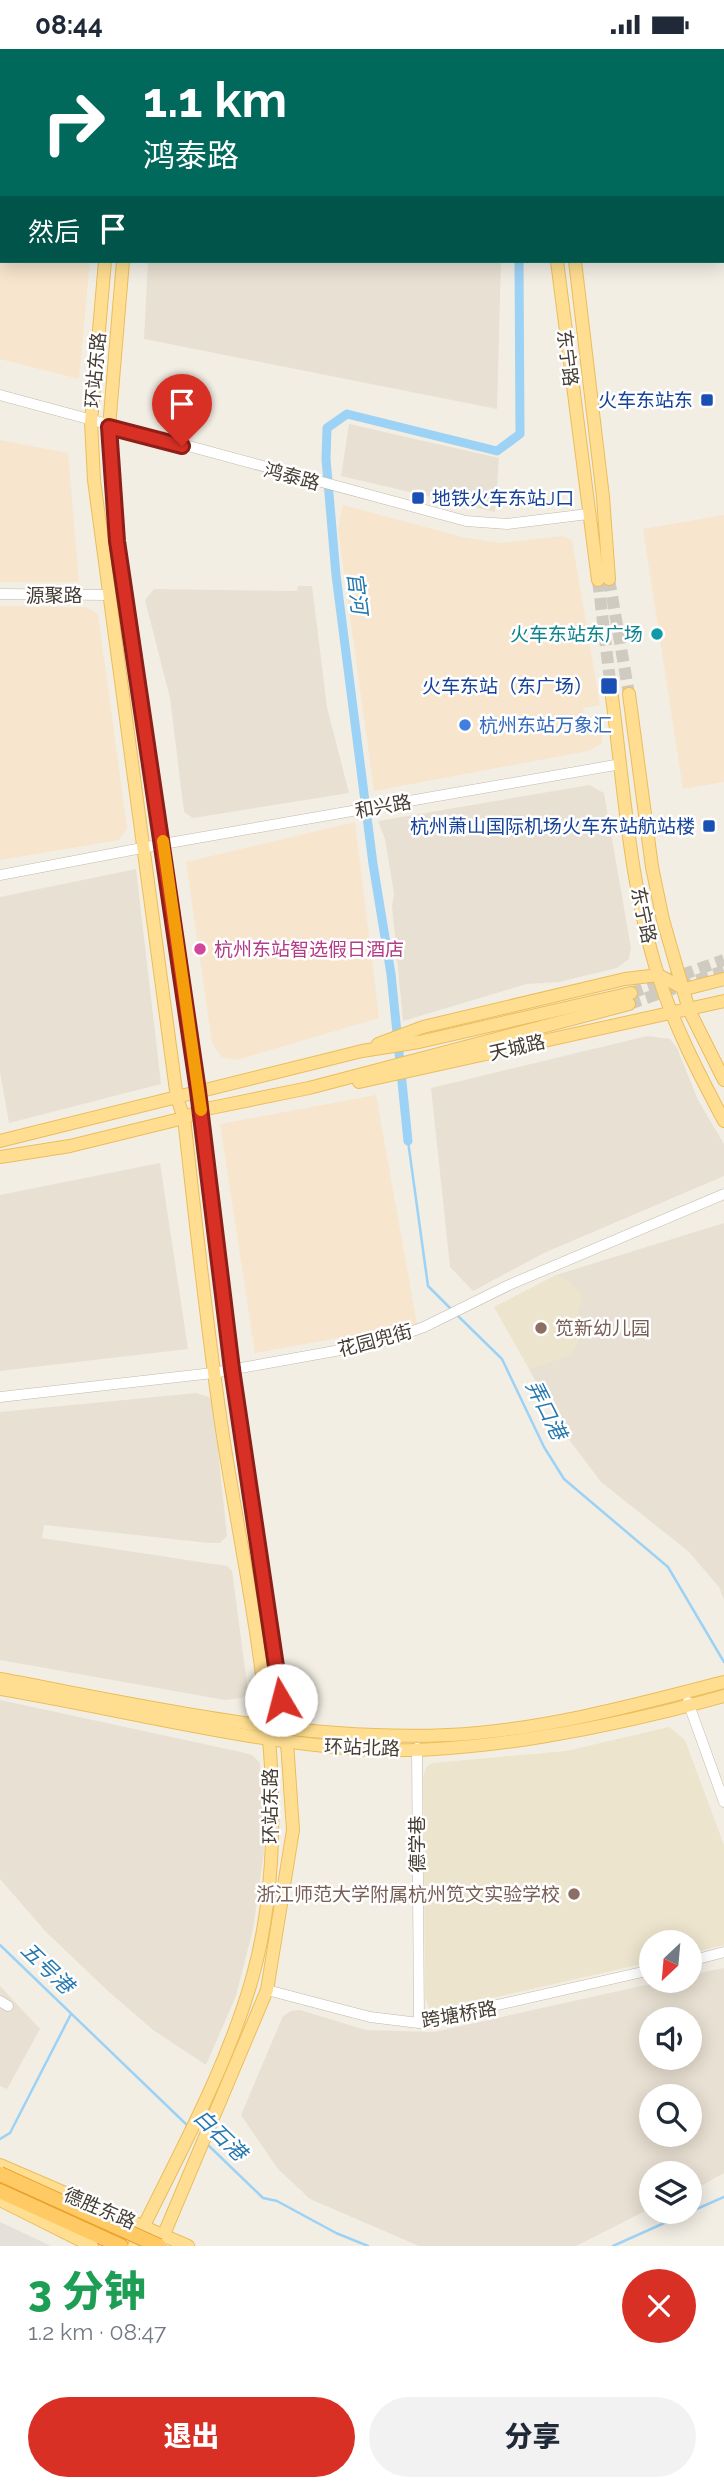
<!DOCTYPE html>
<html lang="zh">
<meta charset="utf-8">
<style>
body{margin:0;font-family:Raleway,"Noto Sans SC",sans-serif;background:#f2f2f3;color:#1f2937;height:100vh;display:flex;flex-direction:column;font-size:26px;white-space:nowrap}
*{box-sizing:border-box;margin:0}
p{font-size:23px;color:#747a83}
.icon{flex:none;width:38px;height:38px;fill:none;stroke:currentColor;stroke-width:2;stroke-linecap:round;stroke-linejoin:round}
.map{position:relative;height:2197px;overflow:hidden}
.drawer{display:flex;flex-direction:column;background:#fff;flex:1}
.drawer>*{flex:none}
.hud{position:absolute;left:0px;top:0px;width:724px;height:214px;box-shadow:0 4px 18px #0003;background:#00695c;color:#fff;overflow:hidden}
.needle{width:46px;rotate:206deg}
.tools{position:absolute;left:639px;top:1881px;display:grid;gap:14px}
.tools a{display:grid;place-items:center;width:63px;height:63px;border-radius:50%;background:#fff;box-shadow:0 4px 18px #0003;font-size:35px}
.pin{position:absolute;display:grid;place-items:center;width:60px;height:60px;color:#fff;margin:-72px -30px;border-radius:50% 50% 50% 0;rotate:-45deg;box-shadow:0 0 7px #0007}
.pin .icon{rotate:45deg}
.me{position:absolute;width:77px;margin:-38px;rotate:352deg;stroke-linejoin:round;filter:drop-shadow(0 0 5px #0008)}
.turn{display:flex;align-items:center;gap:24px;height:147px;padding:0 28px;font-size:32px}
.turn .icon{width:91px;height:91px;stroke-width:2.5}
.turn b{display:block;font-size:49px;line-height:60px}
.then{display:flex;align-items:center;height:66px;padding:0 28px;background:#0003;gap:14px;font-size:26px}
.round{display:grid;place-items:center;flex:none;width:74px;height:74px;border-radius:37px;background:#f2f2f3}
.headline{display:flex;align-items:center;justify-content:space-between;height:119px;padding:0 28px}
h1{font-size:42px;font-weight:800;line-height:52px;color:#1e9e55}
.action{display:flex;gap:14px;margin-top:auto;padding:14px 28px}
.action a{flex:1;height:80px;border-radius:42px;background:#d93025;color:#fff;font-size:28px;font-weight:800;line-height:80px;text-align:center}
.action a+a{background:#f2f2f3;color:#1f2937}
.status{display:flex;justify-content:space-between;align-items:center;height:49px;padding:0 35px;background:#fff;direction:ltr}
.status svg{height:19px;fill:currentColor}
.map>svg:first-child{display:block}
.residential{fill:#e8e0d2;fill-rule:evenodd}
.commercial{fill:#f7e5cd}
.industrial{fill:#e5e0d9}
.education{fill:#ede4cd}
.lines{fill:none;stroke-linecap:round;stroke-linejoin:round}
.stream{stroke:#9cd2f5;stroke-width:2.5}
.canal{stroke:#9cd2f5;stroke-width:9}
.major-tunnel{stroke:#d0cbc1;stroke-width:12;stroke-dasharray:12 6;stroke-linecap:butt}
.minor-casing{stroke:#c2b9a9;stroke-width:11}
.major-casing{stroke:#ebbd5b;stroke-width:14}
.highway-casing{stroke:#e79f2a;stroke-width:16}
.minor{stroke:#fff;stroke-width:10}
.major{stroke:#ffde91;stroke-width:12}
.highway{stroke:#ffc963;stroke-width:14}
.highway-bridge-casing{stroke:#e79f2a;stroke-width:16;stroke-linecap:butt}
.highway-bridge{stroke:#ffc963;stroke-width:14}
.route-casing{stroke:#8d1f18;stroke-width:18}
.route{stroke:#d93025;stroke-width:12}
.slow{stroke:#f59e0b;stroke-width:12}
.transit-dot{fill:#1a4fb4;stroke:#fff;stroke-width:2.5}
.culture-dot{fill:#0f9aa8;stroke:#fff;stroke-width:2.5}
.shop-dot{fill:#3f7fe0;stroke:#fff;stroke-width:2.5}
.hotel-dot{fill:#d1479c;stroke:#fff;stroke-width:2.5}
.education-dot{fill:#8d6e63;stroke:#fff;stroke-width:2.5}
.labels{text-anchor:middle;stroke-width:5;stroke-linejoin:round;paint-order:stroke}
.street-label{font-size:19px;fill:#463e34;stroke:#fff}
.transit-label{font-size:19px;fill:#164399;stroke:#fff;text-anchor:end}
.culture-label{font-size:19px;fill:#0d838f;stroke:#fff;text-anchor:end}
.shop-label{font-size:19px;fill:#366cbe;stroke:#fff;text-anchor:start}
.hotel-label{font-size:19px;fill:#b23c85;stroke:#fff;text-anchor:start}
.education-label{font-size:19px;fill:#785e54;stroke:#fff;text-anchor:start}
.water-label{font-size:21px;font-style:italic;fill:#2578b0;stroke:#fff}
</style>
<div class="status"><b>08:44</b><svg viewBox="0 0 49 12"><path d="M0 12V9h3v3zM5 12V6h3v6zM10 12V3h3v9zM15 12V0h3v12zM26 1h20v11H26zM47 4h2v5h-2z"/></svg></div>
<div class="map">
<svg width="724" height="2197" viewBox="0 0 724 2197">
<rect width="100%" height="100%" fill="#f3eee4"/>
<g class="residential">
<polygon points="148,212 501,212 497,360 144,290"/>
<polygon points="349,375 499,409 495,463 341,427"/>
<polygon points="298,537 312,537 327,658 349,744 193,769 184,763 170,649 145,551 154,540 297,542"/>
<polygon points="589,736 604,744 631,899 629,910 617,919 559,933 527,935 403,972 392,857 394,845 385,790 378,772"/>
<polygon points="136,820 161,1035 9,1074 0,1023 0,848"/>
<polygon points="647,987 670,990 677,999 698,1051 724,1095 724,1127 544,1204 473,1242 450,1218 431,1039"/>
<polygon points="160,1114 188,1300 0,1322 0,1146"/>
<polygon points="724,1174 724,1551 719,1538 688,1502 601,1433 561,1380 529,1320 570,1306 579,1290 576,1268 578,1258 572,1235 556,1226"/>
<polygon points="196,1344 209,1348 213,1354 227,1487 220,1494 209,1494 44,1476 42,1489 227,1517 232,1522 248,1642 242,1649 225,1651 0,1611 0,1363"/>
<polygon points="0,1651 241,1703 252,1706 260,1714 264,1803 253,1880 236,1947 206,2016 153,1981 108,1942 46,1883 0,1830"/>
<path d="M 724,1919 L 724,2124 L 690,2143 L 690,2124 L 651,2124 L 651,2159 L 576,2197 L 419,2197 L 310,2150 L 278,2120 L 241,2066 L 283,1967 L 291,1962 L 300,1961 L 366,1981 L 434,1983 L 664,1932 L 690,1932 L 690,1926 ZM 651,1970 L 690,1970 L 690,2009 L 651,2009 ZM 651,2048 L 690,2048 L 690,2086 L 651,2086 Z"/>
<polygon points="0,1937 40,1980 7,2040 0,2037"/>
</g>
<g class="commercial">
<polygon points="0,145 2,212 90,212 79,330 0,310"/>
<polygon points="0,391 68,404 79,533 0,533"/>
<polygon points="343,456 466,489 502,494 562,487 572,491 600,656 583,659 587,686 602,685 602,694 588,702 374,742 338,480"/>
<polygon points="724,466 724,733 683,740 643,480"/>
<polygon points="0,557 86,558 98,565 127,779 119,791 0,811"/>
<polygon points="355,773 379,969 236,1011 221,1008 212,994 186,813"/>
<polygon points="376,1046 417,1275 255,1304 220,1075"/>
</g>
<polygon class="industrial" points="0,2173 51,2197 0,2197"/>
<g class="education">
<polygon points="556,1226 572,1235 583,1248 576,1268 579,1290 570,1306 529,1320 494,1258"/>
<polygon points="669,1678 685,1691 724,1796 724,1896 690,1904 690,1894 651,1894 651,1913 435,1962 429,1959 425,1948 423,1729 426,1718 433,1714 566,1702"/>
</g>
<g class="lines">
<g class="stream">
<polyline points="408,1092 428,1237 452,1261"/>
<polyline points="457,1266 502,1310 544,1398 564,1430 668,1518 724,1613"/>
<polyline points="0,1896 189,2078"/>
<polyline points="0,2090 10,2084 71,1965"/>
<polyline points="207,2095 263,2149 277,2152 336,2184 368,2197"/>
<polyline points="690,2163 724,2148"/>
<polyline points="613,2197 689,2163"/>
</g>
<polyline class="canal" points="408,1092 391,925 373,815 336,526 326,410 327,379 347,365 497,402 520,385 519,212"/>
<g class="major-tunnel">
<polyline points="723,20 724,20"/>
<polyline points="609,530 629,645"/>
<polyline points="598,531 612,648"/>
<polyline points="631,944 724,911"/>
<polyline points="629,955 724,922"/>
</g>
<defs>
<g id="minor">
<polyline points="723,37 724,38"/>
<polyline points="723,91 724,95"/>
<polyline points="0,135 2,135"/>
<polyline points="0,346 466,472 507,475 588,465"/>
<polyline points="0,545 108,546"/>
<polyline points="0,826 163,795 621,715"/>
<polyline points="0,1348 213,1324 379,1294 424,1278 509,1236 724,1145"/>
<polyline points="688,1653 724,1753"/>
<polyline points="417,1699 419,1974"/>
<polyline points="690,1912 724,1903"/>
<polyline points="267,1941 370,1968 419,1974 651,1921"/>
<polyline points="0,1952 8,1957"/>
</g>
<g id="major">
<polyline points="18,0 28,2"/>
<polyline points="170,0 196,2"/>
<polyline points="424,0 470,2"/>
<polyline points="246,2 262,0"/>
<polyline points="554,2 554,0"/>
<polyline points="575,2 575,0"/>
<polyline points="723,55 724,56"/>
<path d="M 105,212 L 91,373 L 94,431 L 177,1049 L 184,1069 C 196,1175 207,1282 223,1387 C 250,1561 301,1756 252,1930 C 225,2024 176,2110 134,2197"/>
<polyline points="123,212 109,378 117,492 198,1042 232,1320 287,1693 293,1781 267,1941 159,2197"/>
<polyline points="557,212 598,531"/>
<polyline points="575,212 603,448 609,530"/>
<polyline points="629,645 652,818 663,871 689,961 724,1031"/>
<path d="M 612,648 C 624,740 630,837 658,926 C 674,977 699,1025 724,1072"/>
<polyline points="378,995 423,978 625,930 658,926 685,940 724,930"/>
<polyline points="359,1033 724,952"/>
<polyline points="0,1092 362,1002 419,993 631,944"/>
<polyline points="0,1108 70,1097 184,1069 201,1061 309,1039 629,955"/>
<path d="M 0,1630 C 146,1657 298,1693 448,1686 C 539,1682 636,1656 724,1633"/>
<path d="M 0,1640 C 119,1660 236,1691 357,1700 C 468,1708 617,1677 724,1647"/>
<polyline points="0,2116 188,2197"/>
<polyline points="0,2151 92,2197"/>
</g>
<polyline id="highway" points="0,2142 121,2197"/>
</defs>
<use href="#minor" class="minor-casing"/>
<use href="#major" class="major-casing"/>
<use href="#highway" class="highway-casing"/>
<use href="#minor" class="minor"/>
<use href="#major" class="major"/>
<use href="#highway" class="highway"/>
<defs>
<polyline id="highway-bridge" points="0,2125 159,2197"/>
</defs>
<use href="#highway-bridge" class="highway-bridge-casing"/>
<use href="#highway-bridge" class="highway-bridge"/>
</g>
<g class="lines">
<defs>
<polyline id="route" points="182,397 109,378 117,492 198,1042 232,1320 281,1651"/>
</defs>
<use href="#route" class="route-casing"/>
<use href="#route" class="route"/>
<polyline class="slow" points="163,792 201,1061"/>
</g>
<g class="transit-dot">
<rect x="700" y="344" width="14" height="14" rx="3.5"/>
<rect x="411" y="442" width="14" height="14" rx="3.5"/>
<rect x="600" y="628" width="18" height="18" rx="3.5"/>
<rect x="702" y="770" width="14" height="14" rx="3.5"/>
</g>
<circle class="culture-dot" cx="657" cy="585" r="7"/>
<circle class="shop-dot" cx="465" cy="676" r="7"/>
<circle class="hotel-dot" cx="200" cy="900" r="7"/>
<g class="education-dot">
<circle cx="541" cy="1279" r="7"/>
<circle cx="574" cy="1845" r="7"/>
</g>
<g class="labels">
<g class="street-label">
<text transform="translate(568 309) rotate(83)" y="7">东宁路</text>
<text transform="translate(95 321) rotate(-85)" y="7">环站东路</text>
<text transform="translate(292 427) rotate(15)" y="7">鸿泰路</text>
<text x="54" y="553">源聚路</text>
<text transform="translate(383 757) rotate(-10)" y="7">和兴路</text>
<text transform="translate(644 866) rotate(78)" y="7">东宁路</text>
<text transform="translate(517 998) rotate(-13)" y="7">天城路</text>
<text transform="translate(375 1291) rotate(-15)" y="7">花园兜街</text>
<text transform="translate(362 1698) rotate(2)" y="7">环站北路</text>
<text transform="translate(270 1757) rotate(-90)" y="7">环站东路</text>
<text transform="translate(417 1795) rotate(-90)" y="7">德学巷</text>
<text transform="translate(459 1965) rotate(-10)" y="7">跨塘桥路</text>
<text transform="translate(100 2159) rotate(23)" y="7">德胜东路</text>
</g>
<g class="transit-label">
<text x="693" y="358">火车东站东</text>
<text x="432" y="456" text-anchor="start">地铁火车东站J口</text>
<text x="593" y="644">火车东站（东广场）</text>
<text x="695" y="784">杭州萧山国际机场火车东站航站楼</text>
</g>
<g class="culture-label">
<text x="643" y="592">火车东站东广场</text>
</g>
<g class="shop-label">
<text x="479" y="683">杭州东站万象汇</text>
</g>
<g class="hotel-label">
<text x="214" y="907">杭州东站智选假日酒店</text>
</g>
<g class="education-label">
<text x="555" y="1286">笕新幼儿园</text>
<text x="560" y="1852" text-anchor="end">浙江师范大学附属杭州笕文实验学校</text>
</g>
<g class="water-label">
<text transform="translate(357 544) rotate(83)" y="7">官河</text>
<text transform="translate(546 1361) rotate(63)" y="7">弄口港</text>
<text transform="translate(47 1919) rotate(44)" y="7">五号港</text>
<text transform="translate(220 2086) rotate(44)" y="7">白石港</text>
</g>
</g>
</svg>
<div class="tools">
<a><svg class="needle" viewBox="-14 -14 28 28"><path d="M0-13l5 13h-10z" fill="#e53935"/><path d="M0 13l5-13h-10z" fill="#747a83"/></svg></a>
<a><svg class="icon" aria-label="sound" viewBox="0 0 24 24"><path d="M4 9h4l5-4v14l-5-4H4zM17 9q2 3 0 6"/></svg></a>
<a><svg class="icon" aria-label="search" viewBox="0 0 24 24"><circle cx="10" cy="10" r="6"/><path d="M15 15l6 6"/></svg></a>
<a><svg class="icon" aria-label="layers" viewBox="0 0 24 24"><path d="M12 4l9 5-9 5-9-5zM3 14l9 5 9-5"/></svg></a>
</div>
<div class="pin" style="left:182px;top:397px;background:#d93025"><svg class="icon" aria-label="arrive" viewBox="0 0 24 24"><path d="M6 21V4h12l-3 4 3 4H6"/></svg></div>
<svg class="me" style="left:281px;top:1651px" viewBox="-20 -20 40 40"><circle r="19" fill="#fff"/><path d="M0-13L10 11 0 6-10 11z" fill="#d93025"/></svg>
<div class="hud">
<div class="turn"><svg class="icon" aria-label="right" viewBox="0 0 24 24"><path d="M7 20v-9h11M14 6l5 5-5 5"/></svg><div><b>1.1 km</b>鸿泰路</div></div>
<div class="then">然后<svg class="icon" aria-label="arrive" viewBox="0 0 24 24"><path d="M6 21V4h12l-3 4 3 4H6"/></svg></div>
</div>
</div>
<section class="drawer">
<div class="headline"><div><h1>3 分钟</h1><p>1.2 km · 08:47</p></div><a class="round" style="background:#d93025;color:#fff"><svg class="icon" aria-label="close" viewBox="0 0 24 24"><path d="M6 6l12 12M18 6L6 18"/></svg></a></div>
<div class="action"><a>退出</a><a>分享</a></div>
</section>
